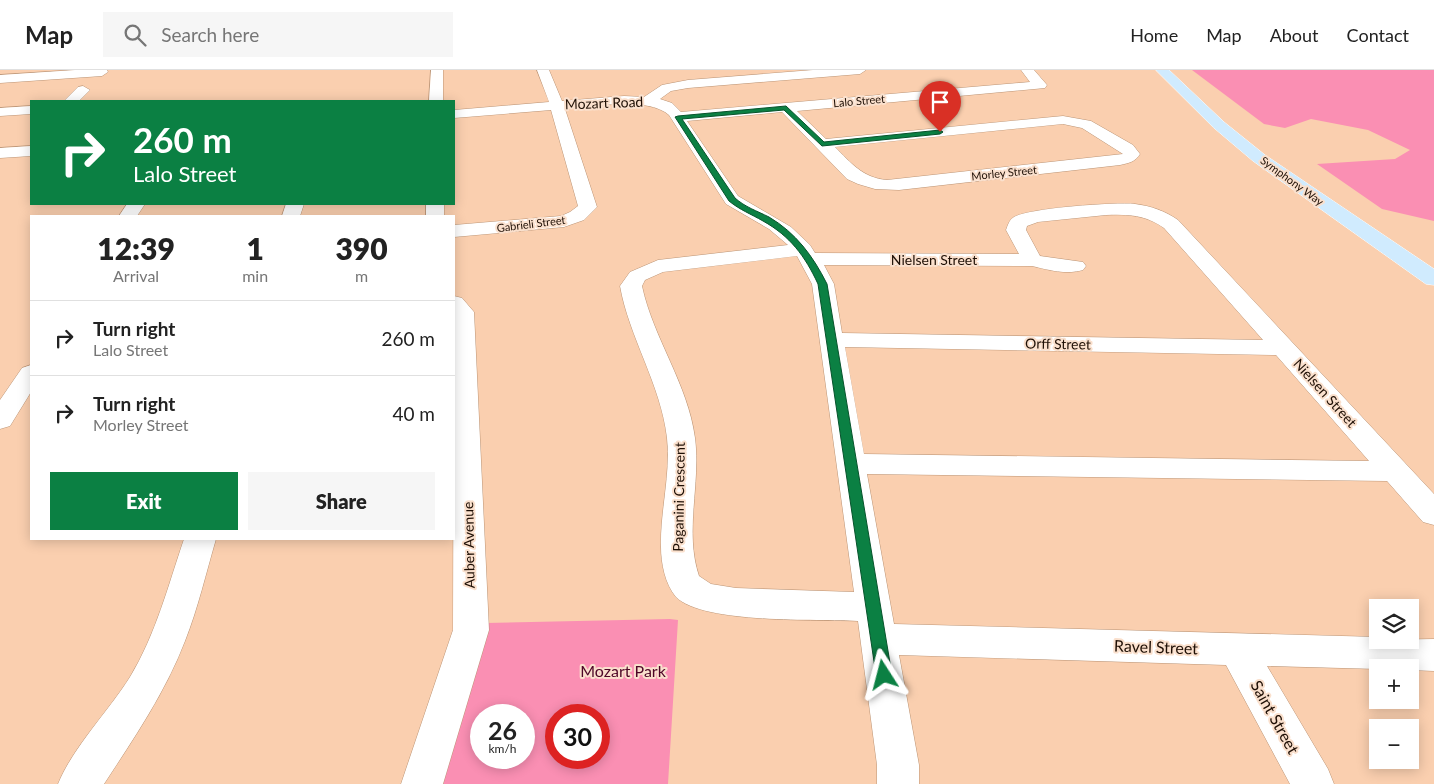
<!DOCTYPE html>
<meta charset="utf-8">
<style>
body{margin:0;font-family:Lato,sans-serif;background:#f6f6f6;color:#222;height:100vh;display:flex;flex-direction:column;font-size:19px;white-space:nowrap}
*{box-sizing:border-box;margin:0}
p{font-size:16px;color:#767676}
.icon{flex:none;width:28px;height:28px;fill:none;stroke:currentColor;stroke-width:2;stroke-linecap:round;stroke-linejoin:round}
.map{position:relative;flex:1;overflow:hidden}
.details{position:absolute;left:30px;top:145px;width:425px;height:325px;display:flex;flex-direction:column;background:#fff;border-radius:0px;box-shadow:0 2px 12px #0003}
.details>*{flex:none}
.top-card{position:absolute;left:30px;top:30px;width:425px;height:105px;border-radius:0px;box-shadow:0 2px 12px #0003;background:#0b8043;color:#fff;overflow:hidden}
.controls{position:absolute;left:1369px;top:529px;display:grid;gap:10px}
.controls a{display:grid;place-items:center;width:50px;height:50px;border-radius:0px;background:#fff;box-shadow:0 2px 12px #0003;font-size:25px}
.speed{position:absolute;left:470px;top:634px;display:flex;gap:10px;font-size:25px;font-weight:700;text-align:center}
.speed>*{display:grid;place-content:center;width:65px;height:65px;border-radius:50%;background:#fff;box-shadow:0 2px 12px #0003;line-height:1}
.speed small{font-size:12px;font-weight:400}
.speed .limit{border:8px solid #d22;background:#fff;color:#111}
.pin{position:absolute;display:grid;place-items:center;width:42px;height:42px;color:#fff;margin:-51px -21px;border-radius:50% 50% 50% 0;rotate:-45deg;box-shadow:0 0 5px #0007}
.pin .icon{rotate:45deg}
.me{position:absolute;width:55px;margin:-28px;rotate:351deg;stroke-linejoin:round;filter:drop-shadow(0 0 4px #0008)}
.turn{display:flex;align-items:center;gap:18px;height:105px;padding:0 20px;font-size:22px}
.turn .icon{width:65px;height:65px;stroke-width:2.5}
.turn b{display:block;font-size:35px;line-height:42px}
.eta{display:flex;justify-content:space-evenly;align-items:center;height:85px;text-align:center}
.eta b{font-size:30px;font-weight:800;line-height:35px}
.primary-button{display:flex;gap:10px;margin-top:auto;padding:10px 20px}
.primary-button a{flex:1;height:58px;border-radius:0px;background:#0b8043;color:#fff;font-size:20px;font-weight:800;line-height:58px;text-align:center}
.primary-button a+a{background:#f6f6f6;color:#222}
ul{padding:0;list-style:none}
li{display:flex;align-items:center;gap:15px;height:75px;padding:0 20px;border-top:1px solid #e0e0e0}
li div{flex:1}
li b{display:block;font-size:19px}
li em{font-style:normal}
header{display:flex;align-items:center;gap:30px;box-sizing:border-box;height:70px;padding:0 25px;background:#fff;border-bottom:1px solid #e0e0e0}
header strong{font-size:24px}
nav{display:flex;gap:28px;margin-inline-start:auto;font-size:18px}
.search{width:350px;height:45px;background:#f6f6f6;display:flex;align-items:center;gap:12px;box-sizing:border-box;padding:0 18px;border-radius:0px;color:#767676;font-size:19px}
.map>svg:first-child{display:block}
.green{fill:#fa8fb3;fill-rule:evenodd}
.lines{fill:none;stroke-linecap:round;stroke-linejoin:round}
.minor-casing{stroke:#bb9475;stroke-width:1}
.major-casing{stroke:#fff;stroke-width:1}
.minor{fill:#fff;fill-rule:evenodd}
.major{fill:#d0ebfe;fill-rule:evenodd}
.route{fill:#0b8043;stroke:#07532c}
.labels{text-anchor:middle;stroke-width:4;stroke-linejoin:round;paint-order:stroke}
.far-street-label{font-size:11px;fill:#1e0f05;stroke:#fae0cd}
.street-label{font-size:14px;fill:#1e0f05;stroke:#fae0cd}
.near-street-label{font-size:16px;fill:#1e0f05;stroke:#fae0cd}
.near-park-label{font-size:16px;fill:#4e0627;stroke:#fae0cd}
</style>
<header>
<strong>Map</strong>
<div class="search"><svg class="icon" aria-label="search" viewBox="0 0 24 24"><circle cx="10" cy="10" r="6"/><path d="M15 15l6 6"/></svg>Search here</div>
<nav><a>Home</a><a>Map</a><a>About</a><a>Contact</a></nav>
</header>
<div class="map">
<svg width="1434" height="714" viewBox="0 0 1434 714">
<rect width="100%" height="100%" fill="#facfaf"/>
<g class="green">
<polygon points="1192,0 1434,0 1434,151 1382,139 1317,94 1395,89 1410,80 1368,60 1311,49 1285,58 1264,54"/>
<path d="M 670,549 L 678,550 L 668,714 L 437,714 L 486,553 ZM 481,645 L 524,645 L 524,688 L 481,688 ZM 556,645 L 599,645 L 599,688 L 556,688 Z"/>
</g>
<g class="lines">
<defs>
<g id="minor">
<polygon points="75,0 107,0 108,2 102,6 0,13 0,5"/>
<polygon points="431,0 443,0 443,31 429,31"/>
<path d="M 537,0 L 549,0 L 562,31 L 624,26 L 644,27 L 662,15 L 688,10 L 813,0 L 866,0 L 860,4 L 688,18 L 671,21 L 660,29 L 672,33 L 681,42 L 1030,12 L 1021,0 L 1034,0 L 1047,15 L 1045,18 L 797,41 L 826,69 L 1063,46 L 1091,51 L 1133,75 L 1140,84 C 1135,92 1129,93 1120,95 L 899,120 L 875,119 L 858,114 L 847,109 L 782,42 L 687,51 L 738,126 L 791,157 L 810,175 L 815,183 L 1019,184 L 1006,160 C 1008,155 1009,150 1014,147 C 1030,138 1115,132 1135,134 C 1151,136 1165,141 1178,150 L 1434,424 L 1434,455 L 1423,452 L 1387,411 L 867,404 L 894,554 L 1378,567 L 1378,570 L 1434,569 L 1434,601 L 1410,600 L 1410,598 L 1378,598 L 1378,599 L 1267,596 L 1328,699 L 1334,714 L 1290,714 L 1226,595 L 899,585 L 919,695 L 919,714 L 877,714 L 877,695 L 858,551 C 819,549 703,554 676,527 C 665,514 661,493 661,477 C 660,441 671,404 667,368 C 661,315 629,267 620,216 L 630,202 L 658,190 L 788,175 L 769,159 L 726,134 L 669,45 C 647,26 593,37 565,39 L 597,137 L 584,150 L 564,157 L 454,167 L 454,155 L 561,146 L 570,142 L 578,136 L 551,40 L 454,48 L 454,40 L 549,32 ZM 1063,54 L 1082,58 L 1123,84 L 887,110 C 863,108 851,93 835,77 ZM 1106,145 C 1128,144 1146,145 1164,158 L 1263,270 L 842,263 L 834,214 L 824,195 L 1032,196 C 1049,200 1066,205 1083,200 L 1086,196 L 1083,192 L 1040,186 L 1026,160 L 1027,156 L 1038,152 ZM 797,186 L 812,214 L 854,522 L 736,518 L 711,514 L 699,506 C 684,461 701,414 695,368 C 688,314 653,268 642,216 L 645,210 L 663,202 ZM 845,277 L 1276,285 L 1369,391 L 864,384 Z"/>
<polygon points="83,16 90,20 79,31 64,31 78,17"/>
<polygon points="31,36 31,44 0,46 0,38"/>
<polygon points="31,76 31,86 0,88 0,78"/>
<polygon points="127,134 145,134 137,146 119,146"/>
<polygon points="286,134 304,134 300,146 282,146"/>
<rect x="426" y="134" width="18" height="12"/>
<polygon points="454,226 462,228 474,242 489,560 443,714 401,714 453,560"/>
<polygon points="31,295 31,322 10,356 0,359 0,330 22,298"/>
<path d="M 184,469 L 216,469 C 206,503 198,538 185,571 C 165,623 134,668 104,714 L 58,714 C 73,677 108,642 130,607 C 156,564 168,516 184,469 Z"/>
</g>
<polygon id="major" points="1156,0 1169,0 1224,52 1265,85 1434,199 1434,215 1426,214 1253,91 1214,58"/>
</defs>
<use href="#minor" class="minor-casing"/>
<use href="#major" class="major-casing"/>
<use href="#minor" class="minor"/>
<use href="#major" class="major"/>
</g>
<path class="route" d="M 786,36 L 824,72 L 940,60 L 943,62 L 940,64 L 822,76 L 784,40 L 682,49 L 735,128 C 745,137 757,141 769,147 C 796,163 813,186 827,214 L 892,605 L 889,610 L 884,612 L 878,610 L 876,605 L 818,214 C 805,186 790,166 763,151 C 751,144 740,140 729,131 L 675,47 L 678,46 Z"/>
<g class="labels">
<g class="far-street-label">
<text transform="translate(859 31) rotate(-5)" y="4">Lalo Street</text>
<text transform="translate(1004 103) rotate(-6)" y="4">Morley Street</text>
<text transform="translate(1292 111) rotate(36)" y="4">Symphony Way</text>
<text transform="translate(531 154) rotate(-7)" y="4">Gabrieli Street</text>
</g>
<g class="street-label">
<text transform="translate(604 33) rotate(-2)" y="5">Mozart Road</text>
<text x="934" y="195">Nielsen Street</text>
<text transform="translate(1058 274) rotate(1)" y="5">Orff Street</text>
<text transform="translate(1325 323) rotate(48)" y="5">Nielsen Street</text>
<text transform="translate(679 427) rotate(-89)" y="5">Paganini Crescent</text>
<text transform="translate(469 475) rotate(-91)" y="5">Auber Avenue</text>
</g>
<g class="near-street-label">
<text transform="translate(1156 577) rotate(2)" y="6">Ravel Street</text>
<text transform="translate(1275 647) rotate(61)" y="6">Saint Street</text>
</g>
<g class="near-park-label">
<text x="623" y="607">Mozart Park</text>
</g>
</g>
</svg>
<div class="controls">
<a><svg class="icon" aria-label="layers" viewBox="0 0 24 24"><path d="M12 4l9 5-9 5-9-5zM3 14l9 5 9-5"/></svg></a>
<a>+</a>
<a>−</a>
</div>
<div class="speed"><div>26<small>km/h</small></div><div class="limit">30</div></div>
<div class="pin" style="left:940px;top:62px;background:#d93025"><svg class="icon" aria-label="arrive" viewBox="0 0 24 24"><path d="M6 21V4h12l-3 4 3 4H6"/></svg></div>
<svg class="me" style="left:884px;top:605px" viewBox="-20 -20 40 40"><path d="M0-17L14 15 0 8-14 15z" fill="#0b8043" stroke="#fff" stroke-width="4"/></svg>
<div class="top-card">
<div class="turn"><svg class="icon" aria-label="right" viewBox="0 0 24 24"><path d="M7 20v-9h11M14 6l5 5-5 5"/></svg><div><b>260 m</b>Lalo Street</div></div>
</div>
<section class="details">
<div class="eta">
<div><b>12:39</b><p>Arrival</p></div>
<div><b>1</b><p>min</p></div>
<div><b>390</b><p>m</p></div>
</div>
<ul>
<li><svg class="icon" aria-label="right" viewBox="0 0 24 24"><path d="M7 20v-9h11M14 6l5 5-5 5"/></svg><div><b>Turn right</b><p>Lalo Street</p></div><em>260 m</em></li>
<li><svg class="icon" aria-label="right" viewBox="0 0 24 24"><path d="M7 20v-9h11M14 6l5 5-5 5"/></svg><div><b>Turn right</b><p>Morley Street</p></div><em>40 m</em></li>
</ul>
<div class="primary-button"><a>Exit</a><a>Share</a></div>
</section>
</div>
